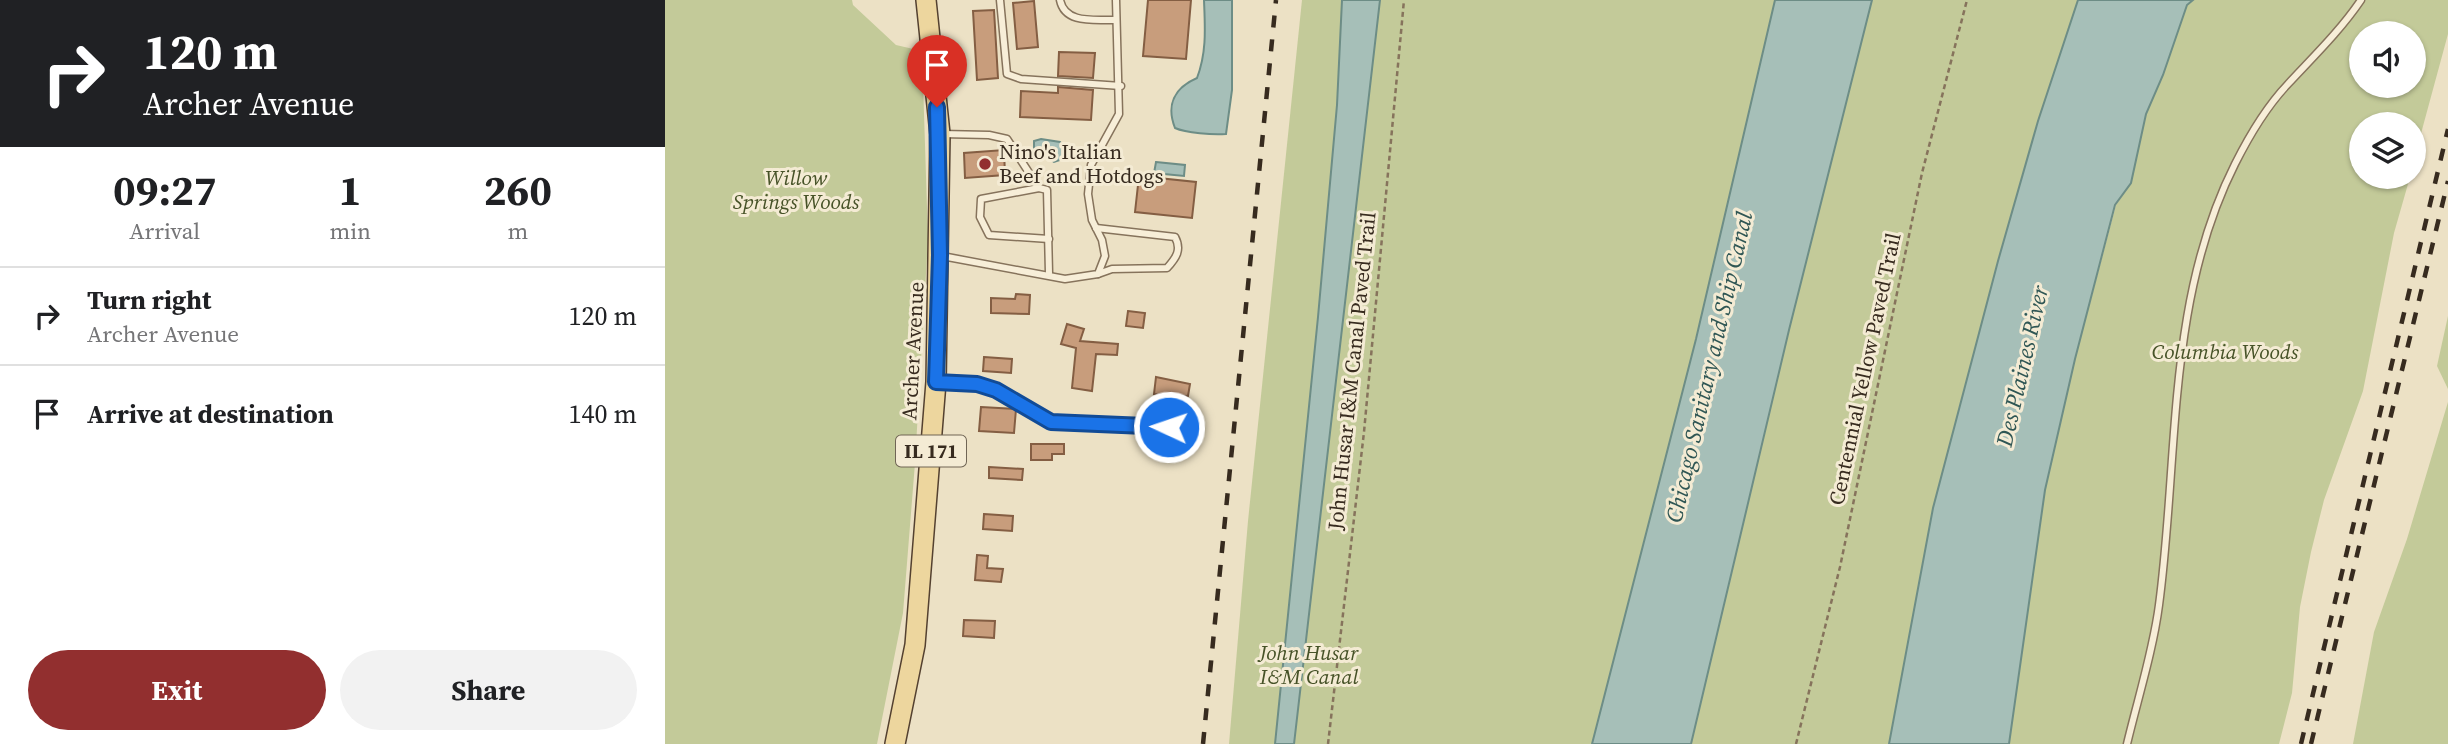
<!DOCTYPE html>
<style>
body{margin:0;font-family:"Source Serif 4",serif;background:#f2f2f2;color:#202124;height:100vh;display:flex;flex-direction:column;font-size:26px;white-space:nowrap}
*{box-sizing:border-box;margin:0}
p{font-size:23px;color:#757577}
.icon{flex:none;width:38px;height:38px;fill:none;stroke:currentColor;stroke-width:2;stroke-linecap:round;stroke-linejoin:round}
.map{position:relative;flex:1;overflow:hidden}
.side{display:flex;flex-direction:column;background:#fff;width:665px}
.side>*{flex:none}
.top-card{background:#202124;color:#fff;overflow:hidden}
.buttons{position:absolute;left:1684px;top:21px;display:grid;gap:14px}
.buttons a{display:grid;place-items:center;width:77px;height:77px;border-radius:50%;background:#fff;box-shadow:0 2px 5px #0004;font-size:35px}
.pin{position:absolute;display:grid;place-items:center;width:60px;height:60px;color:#fff;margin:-72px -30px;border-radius:50% 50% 50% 0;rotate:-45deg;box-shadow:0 0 7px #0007}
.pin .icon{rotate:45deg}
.me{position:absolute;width:77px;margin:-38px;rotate:273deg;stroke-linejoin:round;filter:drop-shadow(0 0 5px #0008)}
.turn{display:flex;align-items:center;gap:24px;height:147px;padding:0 28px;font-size:32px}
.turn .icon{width:91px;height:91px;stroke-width:2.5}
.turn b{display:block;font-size:49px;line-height:60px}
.eta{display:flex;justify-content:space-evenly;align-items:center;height:119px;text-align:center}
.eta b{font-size:42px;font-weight:700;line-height:49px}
.button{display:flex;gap:14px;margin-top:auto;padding:14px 28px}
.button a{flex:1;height:80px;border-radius:42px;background:#922f2f;color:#fff;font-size:28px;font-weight:700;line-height:80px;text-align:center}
.button a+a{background:#f2f2f2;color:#202124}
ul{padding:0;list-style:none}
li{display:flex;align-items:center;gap:21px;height:98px;padding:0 28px;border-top:2px solid #e0e0e0}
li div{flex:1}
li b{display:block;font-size:26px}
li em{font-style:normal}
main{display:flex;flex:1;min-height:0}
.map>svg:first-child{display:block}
.green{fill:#c3ca99;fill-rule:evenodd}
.water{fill:#a6bfb8;stroke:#6d8d86;stroke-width:2}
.building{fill:#c89d7c;stroke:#845e43;stroke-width:2}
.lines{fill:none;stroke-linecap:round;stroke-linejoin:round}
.service-casing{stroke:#86735c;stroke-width:9}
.primary-casing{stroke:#544130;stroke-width:22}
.path{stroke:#86735c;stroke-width:2.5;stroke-dasharray:5 3.5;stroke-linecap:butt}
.service{stroke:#f7eed8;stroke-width:6}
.primary{stroke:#edd69e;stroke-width:19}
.rail{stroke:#372b1f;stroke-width:4.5;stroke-dasharray:12 12;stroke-linecap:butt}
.route-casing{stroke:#114b97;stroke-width:18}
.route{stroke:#1a73e8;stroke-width:12}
.poi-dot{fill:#922f2f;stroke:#f4ebd4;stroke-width:2.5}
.labels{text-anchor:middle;stroke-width:6;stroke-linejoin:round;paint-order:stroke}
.shield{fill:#f4ebd4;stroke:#706555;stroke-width:2}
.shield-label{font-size:19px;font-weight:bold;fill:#372b1f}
.poi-label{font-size:21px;fill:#372b1f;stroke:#f4ebd4;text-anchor:start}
.park-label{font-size:21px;font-style:italic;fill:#465227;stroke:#f4ebd4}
.street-label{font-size:21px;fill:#372b1f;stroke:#f4ebd4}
.water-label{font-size:23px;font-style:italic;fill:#2f5654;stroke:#f4ebd4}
</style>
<main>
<section class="side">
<div class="top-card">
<div class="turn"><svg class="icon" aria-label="right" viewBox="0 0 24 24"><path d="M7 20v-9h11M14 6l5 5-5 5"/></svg><div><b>120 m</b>Archer Avenue</div></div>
</div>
<div class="eta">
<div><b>09:27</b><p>Arrival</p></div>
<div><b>1</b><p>min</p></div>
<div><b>260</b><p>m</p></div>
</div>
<ul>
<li><svg class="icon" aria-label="right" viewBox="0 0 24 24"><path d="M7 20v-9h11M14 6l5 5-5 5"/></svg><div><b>Turn right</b><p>Archer Avenue</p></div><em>120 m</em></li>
<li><svg class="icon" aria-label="arrive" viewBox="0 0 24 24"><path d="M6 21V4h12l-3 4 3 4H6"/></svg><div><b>Arrive at destination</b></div><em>140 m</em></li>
</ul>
<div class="button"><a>Exit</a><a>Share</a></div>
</section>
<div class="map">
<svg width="1783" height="744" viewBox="0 0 1783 744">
<rect width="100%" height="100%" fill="#ece1c5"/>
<g class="green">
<polygon points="0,0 187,0 188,5 231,45 257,51 263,239 250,463 238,613 212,744 0,744"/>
<polygon points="637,0 1110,0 1031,339 927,744 564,744 583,521"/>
<polygon points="1207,0 1413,0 1373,121 1333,261 1268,508 1224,744 1026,744 1124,330"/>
<path d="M 1528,0 L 1783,0 L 1783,34 L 1748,163 L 1748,124 L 1696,124 L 1696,177 L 1745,177 L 1729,233 L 1698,391 L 1659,500 L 1646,552 L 1635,607 L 1627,693 L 1614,744 L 1344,744 L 1380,490 L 1410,359 L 1451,205 L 1466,183 L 1481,114 L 1498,75 L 1522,5 ZM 1696,33 L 1748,33 L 1748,86 L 1696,86 Z"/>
<polygon points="1783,316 1783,389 1772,366"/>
<polygon points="1783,402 1783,744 1688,744 1709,632 1742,539"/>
</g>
<g class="water">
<path d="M 539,0 L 567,0 L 567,90 L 561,134 C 548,135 521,133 510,128 C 501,105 509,88 532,78 C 542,52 540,27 539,0 Z"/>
<polygon points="677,0 715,0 629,744 610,744 653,317 672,105"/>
<polygon points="1110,0 1207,0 1124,330 1026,744 927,744 1031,339"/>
<polygon points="1413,0 1528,0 1522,5 1498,75 1481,114 1466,183 1450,205 1410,359 1380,490 1344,744 1224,744 1268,508 1333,261 1373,121"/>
<polygon points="376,139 395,142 407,156 389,162 369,149 369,141"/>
<polygon points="491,162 520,165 519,176 489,173"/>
</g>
<g class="building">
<polygon points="483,0 526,0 521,59 478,56"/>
<polygon points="369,1 373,47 352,49 348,3"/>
<polygon points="329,10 333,78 312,80 308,11"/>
<polygon points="394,52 430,53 428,78 393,76"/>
<polygon points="393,87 428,90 426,120 355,117 356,91 393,93"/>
<polygon points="339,150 340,175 300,178 299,153"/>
<polygon points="474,176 531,182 527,218 470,212"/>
<polygon points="351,294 365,295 364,314 326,313 326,298 350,299"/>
<polygon points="463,311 480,313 478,328 461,326"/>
<polygon points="402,324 419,329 415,341 453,344 452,355 431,354 427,391 407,388 411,348 396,344"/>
<polygon points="319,357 347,359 346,373 318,371"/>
<polygon points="491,377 525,384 523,396 489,394"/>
<polygon points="316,407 351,409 349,433 314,431"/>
<polygon points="366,444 399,444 399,454 387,454 387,460 366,460"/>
<polygon points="324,467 358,469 357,480 324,478"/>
<polygon points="319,514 348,516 347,531 318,529"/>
<polygon points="312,555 323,556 322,568 338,569 336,582 310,580"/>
<polygon points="299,620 330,621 329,638 298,636"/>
</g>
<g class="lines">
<defs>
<g id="service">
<polyline points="335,0 342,74 356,79 456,86"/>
<path d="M 395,0 C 400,25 431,19 451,20"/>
<polyline points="277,134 324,135 342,139 374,188 382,190 384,273"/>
<polyline points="374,188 316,199 315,217 324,235 384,239"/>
<path d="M 431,228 L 510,237 C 517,250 511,258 502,268 L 447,269 L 433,274"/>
<polyline points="277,256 400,279 433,274 440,256 437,240 427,220 423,194 426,165 454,114 451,0"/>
<polyline points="273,382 312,384 331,390 386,422 504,427"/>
<path d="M 1462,744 C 1473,698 1488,651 1494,605 C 1514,456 1501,301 1570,164 C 1584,136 1602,106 1623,84 C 1648,57 1675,31 1696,0"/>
</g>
<polyline id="primary" points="230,744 250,645 271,382 275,134 261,0"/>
</defs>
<use href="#service" class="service-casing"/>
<use href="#primary" class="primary-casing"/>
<g class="path">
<polyline points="663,744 699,432 739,0"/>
<polyline points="1131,744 1175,567 1257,173 1302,0"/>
</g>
<use href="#service" class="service"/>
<use href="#primary" class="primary"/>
<g class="rail">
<polyline points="538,744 611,0"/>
<polyline points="1636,744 1783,129"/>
<polyline points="1646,744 1783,181"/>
</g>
</g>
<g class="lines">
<defs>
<polyline id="route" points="272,107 275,255 271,382 312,384 331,390 386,422 504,427"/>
</defs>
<use href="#route" class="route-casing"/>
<use href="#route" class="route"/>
</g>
<circle class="poi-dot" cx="320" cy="164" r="7"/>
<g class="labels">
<rect class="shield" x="231" y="435.5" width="70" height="31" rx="5"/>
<g class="shield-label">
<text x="266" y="458">IL 171</text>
</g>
<g class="poi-label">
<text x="334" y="159">Nino's Italian<tspan x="334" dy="24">Beef and Hotdogs</tspan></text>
</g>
<g class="park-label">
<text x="131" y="185">Willow<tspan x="131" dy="24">Springs Woods</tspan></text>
<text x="1560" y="359">Columbia Woods</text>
<text x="644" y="660">John Husar<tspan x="644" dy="24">I&amp;M Canal</tspan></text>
</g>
<g class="street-label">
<text transform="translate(248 351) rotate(-87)" y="7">Archer Avenue</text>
<text transform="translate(1200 369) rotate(-78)" y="7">Centennial Yellow Paved Trail</text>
<text transform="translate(687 371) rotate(-84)" y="7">John Husar I&amp;M Canal Paved Trail</text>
</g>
<g class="water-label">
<text transform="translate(1357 366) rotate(-77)" y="8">Des Plaines River</text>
<text transform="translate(1044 367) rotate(-77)" y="8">Chicago Sanitary and Ship Canal</text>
</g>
</g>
</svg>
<div class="buttons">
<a><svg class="icon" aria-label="sound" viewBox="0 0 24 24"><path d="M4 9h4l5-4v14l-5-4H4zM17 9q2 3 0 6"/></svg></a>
<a><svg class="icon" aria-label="layers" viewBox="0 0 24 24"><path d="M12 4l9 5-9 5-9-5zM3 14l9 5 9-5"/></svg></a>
</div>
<div class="pin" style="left:272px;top:107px;background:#d93025"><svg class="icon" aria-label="arrive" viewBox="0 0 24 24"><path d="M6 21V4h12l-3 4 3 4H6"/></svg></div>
<svg class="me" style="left:504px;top:427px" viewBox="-20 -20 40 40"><circle r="17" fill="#1a73e8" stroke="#fff" stroke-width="3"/><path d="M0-11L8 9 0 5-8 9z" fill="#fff"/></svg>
</div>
</main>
